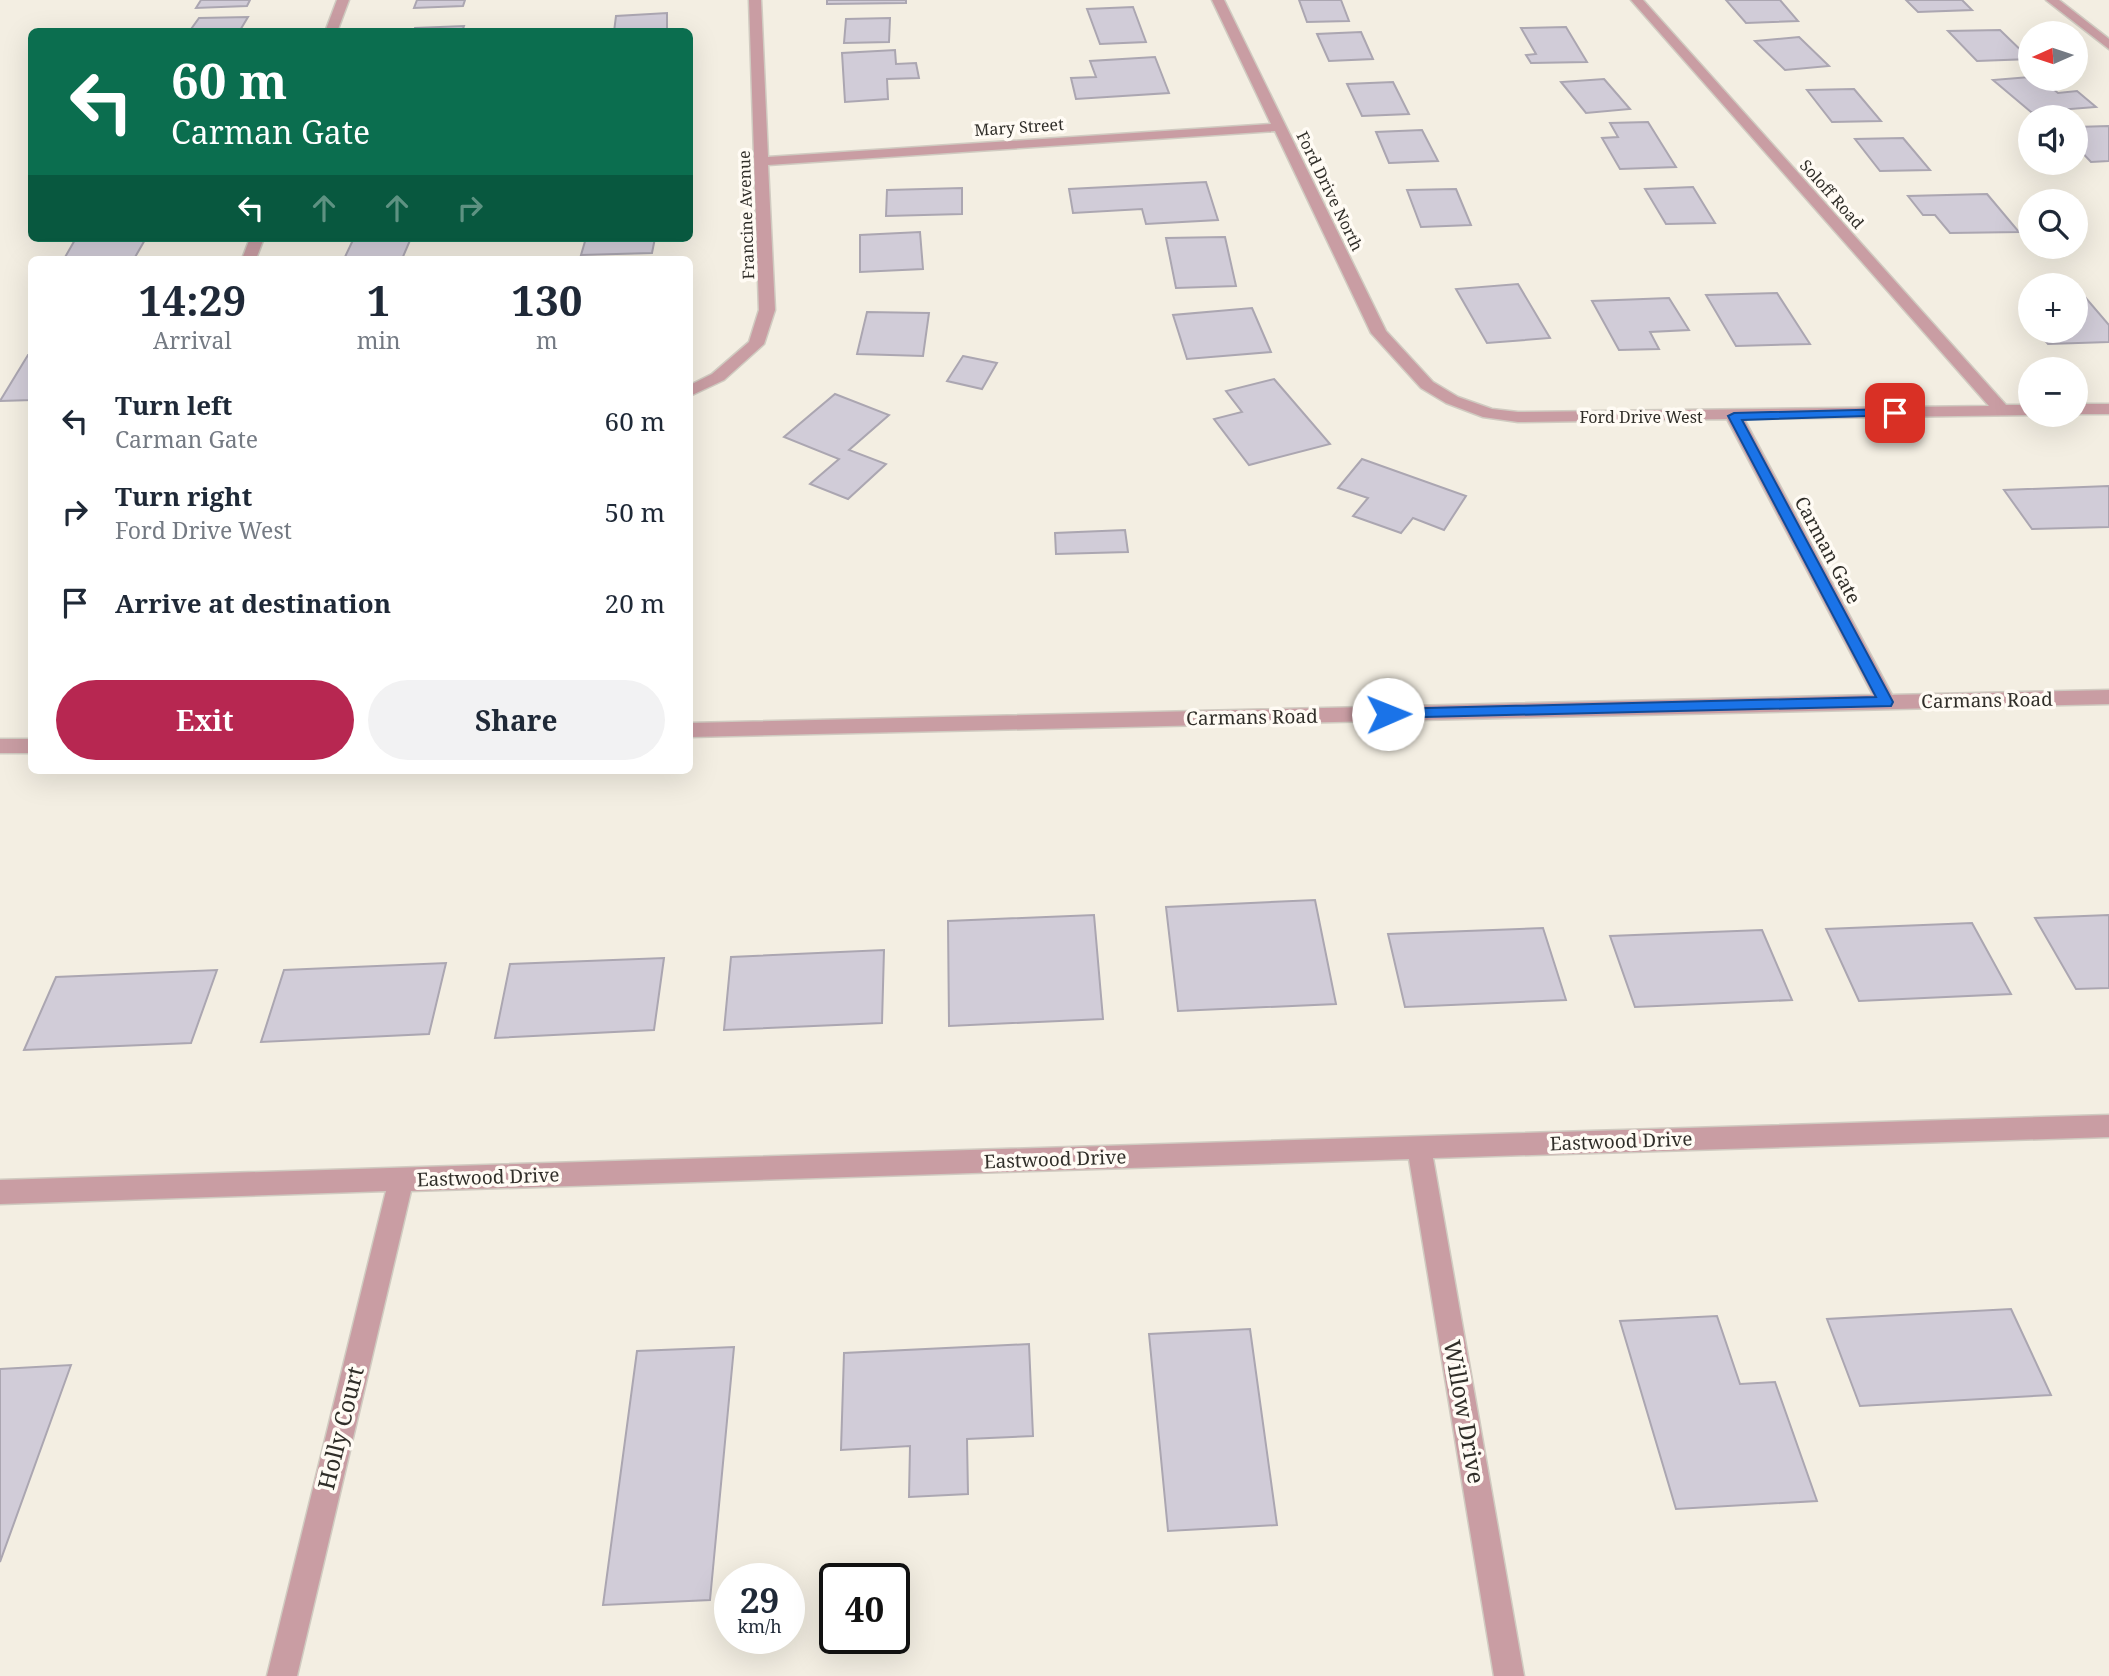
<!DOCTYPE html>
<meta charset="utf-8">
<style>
body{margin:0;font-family:"Noto Serif",serif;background:#f2f2f3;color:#1f2937;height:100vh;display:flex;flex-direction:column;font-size:26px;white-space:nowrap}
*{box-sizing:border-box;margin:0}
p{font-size:23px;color:#747a83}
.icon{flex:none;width:38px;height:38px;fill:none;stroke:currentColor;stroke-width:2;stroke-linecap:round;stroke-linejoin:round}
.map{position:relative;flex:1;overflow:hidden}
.details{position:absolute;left:28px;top:256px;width:665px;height:518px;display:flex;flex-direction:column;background:#fff;border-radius:10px;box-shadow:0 7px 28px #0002}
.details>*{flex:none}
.top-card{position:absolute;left:28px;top:28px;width:665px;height:214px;border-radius:10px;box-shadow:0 7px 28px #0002;background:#0b6e4f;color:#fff;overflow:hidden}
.needle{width:46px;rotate:267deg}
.tools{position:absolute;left:2018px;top:21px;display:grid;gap:14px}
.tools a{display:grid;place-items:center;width:70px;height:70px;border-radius:50%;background:#fff;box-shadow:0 7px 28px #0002;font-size:35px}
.speed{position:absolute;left:714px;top:1563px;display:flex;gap:14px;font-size:35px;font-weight:700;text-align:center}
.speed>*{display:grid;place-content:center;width:91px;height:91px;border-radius:50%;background:#fff;box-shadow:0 7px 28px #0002;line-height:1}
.speed small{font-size:18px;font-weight:400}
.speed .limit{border:4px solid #111;border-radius:10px;background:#fff;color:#111}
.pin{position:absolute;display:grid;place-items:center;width:60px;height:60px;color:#fff;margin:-30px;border-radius:14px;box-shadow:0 4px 10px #0006}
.me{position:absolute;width:77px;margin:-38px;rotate:89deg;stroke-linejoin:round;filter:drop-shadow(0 0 5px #0008)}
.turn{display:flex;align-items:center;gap:24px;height:147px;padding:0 28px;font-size:32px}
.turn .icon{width:91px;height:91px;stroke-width:2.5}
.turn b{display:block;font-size:49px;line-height:60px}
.lanes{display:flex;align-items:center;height:66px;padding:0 28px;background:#0003;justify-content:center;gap:35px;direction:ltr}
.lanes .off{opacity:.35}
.eta{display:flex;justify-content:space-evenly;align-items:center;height:119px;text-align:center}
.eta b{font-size:42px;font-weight:700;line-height:49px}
.button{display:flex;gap:14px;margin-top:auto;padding:14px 28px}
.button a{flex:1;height:80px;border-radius:42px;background:#b72751;color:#fff;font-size:28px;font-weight:700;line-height:80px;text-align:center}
.button a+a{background:#f2f2f3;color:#1f2937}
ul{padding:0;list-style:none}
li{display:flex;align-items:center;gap:21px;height:91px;padding:0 28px}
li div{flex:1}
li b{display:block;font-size:26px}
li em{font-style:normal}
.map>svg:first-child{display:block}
.building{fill:#d1ccd8;stroke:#aba6b1;stroke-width:2}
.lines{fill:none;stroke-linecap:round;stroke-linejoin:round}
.minor-casing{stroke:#d0cbc1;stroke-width:3}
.minor{fill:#c99da3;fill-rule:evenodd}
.route{fill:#1a73e8;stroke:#114b97;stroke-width:2}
.labels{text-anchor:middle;stroke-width:7;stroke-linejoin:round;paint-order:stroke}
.far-street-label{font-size:16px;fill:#302e29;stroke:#fffbf4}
.street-label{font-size:19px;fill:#302e29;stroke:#fffbf4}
.near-street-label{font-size:23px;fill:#302e29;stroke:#fffbf4}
</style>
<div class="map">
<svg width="2109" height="1676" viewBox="0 0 2109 1676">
<rect width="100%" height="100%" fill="#f3eee2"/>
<g class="building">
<polygon points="201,0 250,0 247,6 196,8"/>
<polygon points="417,0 465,0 463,6 414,8"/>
<polygon points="827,0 906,0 906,3 827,4"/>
<polygon points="1299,0 1341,0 1349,21 1307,22"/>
<polygon points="1726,0 1780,0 1798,21 1746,23"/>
<polygon points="1906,0 1962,0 1972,10 1918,12"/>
<polygon points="1133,7 1146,42 1100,44 1087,9"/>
<polygon points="667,13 667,32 614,32 616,16"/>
<polygon points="248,17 239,32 189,32 199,18"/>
<polygon points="890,18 889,42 844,43 846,19"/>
<polygon points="464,26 462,32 414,32 415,28"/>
<polygon points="1566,27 1587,62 1531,63 1526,55 1536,54 1521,28"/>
<polygon points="2000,30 2030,59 1977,61 1948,31"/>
<polygon points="1361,32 1373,59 1329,61 1317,34"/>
<polygon points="1799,37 1829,66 1785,70 1755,41"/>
<polygon points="895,50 896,64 916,63 919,78 887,79 888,99 845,102 842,53"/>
<polygon points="1155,57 1169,93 1076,99 1071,78 1096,77 1090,61"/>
<polygon points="2030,77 2041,79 2058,93 2077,91 2096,107 2031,112 1993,80"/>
<polygon points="1604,79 1630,109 1586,113 1561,82"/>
<polygon points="1393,82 1409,114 1362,116 1347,84"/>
<polygon points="1854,89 1881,121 1832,122 1807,90"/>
<polygon points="1648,122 1676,167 1620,169 1602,138 1618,137 1610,123"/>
<polygon points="2109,126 2109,161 2091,162 2076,146 2076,127"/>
<polygon points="1422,130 1438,161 1389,163 1376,132"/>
<polygon points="1903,138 1930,170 1880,171 1855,139"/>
<polygon points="1206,182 1218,220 1146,224 1142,209 1073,213 1069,189"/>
<polygon points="1693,187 1715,223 1666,224 1645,189"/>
<polygon points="962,188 962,214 886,216 887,190"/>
<polygon points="1456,189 1471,225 1421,227 1407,190"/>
<polygon points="1987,194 2019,232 1950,233 1935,215 1923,215 1908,196"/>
<polygon points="920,232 923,269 860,272 860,235"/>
<polygon points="1225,237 1236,286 1176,288 1166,238"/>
<polygon points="76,238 146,238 134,259 64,259"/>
<polygon points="411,238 402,259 344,259 353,240"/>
<polygon points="586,238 655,238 652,253 581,255"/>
<polygon points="1518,284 1550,338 1487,343 1456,289"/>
<polygon points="1777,293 1810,344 1736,346 1706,295"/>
<polygon points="2076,297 2085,297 2109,325 2109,342 2048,344 2037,331 2076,331"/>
<polygon points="1669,298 1689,330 1650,332 1659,349 1619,350 1592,301"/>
<polygon points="1252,308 1271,352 1187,359 1173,315"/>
<polygon points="867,312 929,313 923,356 857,354"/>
<polygon points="28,355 32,355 32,400 0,401"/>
<polygon points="963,356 997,363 982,389 947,381"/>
<polygon points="1274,379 1330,444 1249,465 1214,419 1242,412 1226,391"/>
<polygon points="835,394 889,415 849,450 886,464 848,499 810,484 839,459 784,437"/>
<polygon points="1362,459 1466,496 1444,530 1413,518 1401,533 1353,516 1368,498 1338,488"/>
<polygon points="2109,486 2109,527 2032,529 2004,490"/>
<polygon points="1125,530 1128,552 1056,554 1055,533"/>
<polygon points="1315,900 1336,1004 1178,1011 1166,907"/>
<polygon points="1094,915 1103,1019 949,1026 948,921"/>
<polygon points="2109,915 2109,988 2076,989 2035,918"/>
<polygon points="1972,923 2011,994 1859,1001 1826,929"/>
<polygon points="1543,928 1566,1000 1405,1007 1388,934"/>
<polygon points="1762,930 1792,1000 1635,1007 1610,936"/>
<polygon points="884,950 882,1023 724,1030 731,957"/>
<polygon points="664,958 654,1030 495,1038 510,964"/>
<polygon points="446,963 429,1034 261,1042 284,970"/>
<polygon points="217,970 191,1043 24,1050 56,977"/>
<polygon points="2011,1309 2051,1395 1860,1406 1827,1319"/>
<polygon points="1717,1316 1740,1384 1775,1382 1817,1501 1676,1509 1620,1321"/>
<polygon points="1250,1329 1277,1525 1168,1531 1149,1334"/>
<polygon points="1029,1344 1033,1436 967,1439 968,1494 909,1497 910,1446 841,1450 844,1353"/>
<polygon points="734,1347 710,1600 603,1605 637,1351"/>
<polygon points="71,1365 0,1562 0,1369"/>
</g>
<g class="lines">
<defs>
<g id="minor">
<polygon points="337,0 349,0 337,32 325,32"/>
<polygon points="749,0 761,0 768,157 1271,124 1212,0 1224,0 1386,331 1433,382 1458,397 1492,409 1518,412 1989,406 1631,0 1643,0 2006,405 2030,405 2030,415 1744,419 1892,695 2109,690 2109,704 690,737 690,723 1873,695 1727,419 1518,422 1483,417 1446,403 1421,388 1371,333 1275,131 768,165 775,310 764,344 724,380 690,396 690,385 712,374 749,342 759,310"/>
<polygon points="2046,0 2059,0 2109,39 2109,49"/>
<polygon points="250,238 264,238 256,259 242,259"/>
<rect x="2076" y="404" width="33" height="10"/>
<rect x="0" y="739" width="32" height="14"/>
<polygon points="2109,1115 2109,1137 1433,1158 1524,1676 1494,1676 1409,1159 411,1191 297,1676 267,1676 386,1191 0,1204 0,1180"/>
</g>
</defs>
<use href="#minor" class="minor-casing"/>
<use href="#minor" class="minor"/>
</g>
<polygon class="route" points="1895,409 1901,413 1899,415 1742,420 1893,702 1891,706 1383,718 1381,714 1388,709 1876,697 1728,416 1734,413"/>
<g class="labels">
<g class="far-street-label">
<text transform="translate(1019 127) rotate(-4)" y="6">Mary Street</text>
<text transform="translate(1330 191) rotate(64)" y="6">Ford Drive North</text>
<text transform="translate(1832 194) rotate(48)" y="6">Soloff Road</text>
<text transform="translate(746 215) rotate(-92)" y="6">Francine Avenue</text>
<text x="1641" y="423">Ford Drive West</text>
</g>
<g class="street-label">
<text transform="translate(1828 550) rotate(62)" y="7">Carman Gate</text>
<text transform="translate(1987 700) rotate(-1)" y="7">Carmans Road</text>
<text transform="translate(1252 717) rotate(-1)" y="7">Carmans Road</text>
<text transform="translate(1621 1141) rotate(-2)" y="7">Eastwood Drive</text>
<text transform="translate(1055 1159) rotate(-2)" y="7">Eastwood Drive</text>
<text transform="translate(488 1177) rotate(-2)" y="7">Eastwood Drive</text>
</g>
<g class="near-street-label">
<text transform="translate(1464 1412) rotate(80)" y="8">Willow Drive</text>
<text transform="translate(341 1428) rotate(-76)" y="8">Holly Court</text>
</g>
</g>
</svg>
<div class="tools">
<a><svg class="needle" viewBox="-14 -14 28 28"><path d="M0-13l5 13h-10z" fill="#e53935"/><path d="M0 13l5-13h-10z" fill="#747a83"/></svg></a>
<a><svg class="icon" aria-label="sound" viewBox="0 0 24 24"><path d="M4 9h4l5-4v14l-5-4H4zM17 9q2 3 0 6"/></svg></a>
<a><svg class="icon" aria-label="search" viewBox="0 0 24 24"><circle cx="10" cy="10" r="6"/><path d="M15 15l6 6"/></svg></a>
<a>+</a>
<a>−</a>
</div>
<div class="speed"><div>29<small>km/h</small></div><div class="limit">40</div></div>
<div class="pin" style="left:1895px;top:413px;background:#d93025"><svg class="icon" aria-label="arrive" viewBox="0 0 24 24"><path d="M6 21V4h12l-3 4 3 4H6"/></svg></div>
<svg class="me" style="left:1388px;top:714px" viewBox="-20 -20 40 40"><circle r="19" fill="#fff"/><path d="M0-13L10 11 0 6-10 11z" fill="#1a73e8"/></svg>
<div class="top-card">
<div class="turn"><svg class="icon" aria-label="left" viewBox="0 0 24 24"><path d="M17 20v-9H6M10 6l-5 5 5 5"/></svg><div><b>60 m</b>Carman Gate</div></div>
<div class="lanes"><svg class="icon" aria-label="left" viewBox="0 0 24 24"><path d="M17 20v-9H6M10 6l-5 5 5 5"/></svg><svg class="icon off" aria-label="ahead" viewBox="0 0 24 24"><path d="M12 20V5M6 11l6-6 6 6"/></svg><svg class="icon off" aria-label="ahead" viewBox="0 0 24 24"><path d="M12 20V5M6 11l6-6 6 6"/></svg><svg class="icon off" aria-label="right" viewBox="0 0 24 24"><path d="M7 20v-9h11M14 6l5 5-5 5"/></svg></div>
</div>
<section class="details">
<div class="eta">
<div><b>14:29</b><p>Arrival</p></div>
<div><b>1</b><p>min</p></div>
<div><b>130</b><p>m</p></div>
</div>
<ul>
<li><svg class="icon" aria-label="left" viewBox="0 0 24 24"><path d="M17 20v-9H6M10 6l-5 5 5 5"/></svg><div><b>Turn left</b><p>Carman Gate</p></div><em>60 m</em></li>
<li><svg class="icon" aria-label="right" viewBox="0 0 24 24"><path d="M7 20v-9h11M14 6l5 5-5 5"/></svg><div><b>Turn right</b><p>Ford Drive West</p></div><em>50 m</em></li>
<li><svg class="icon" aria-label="arrive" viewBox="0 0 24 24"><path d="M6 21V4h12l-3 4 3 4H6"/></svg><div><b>Arrive at destination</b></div><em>20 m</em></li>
</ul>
<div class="button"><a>Exit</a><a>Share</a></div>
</section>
</div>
